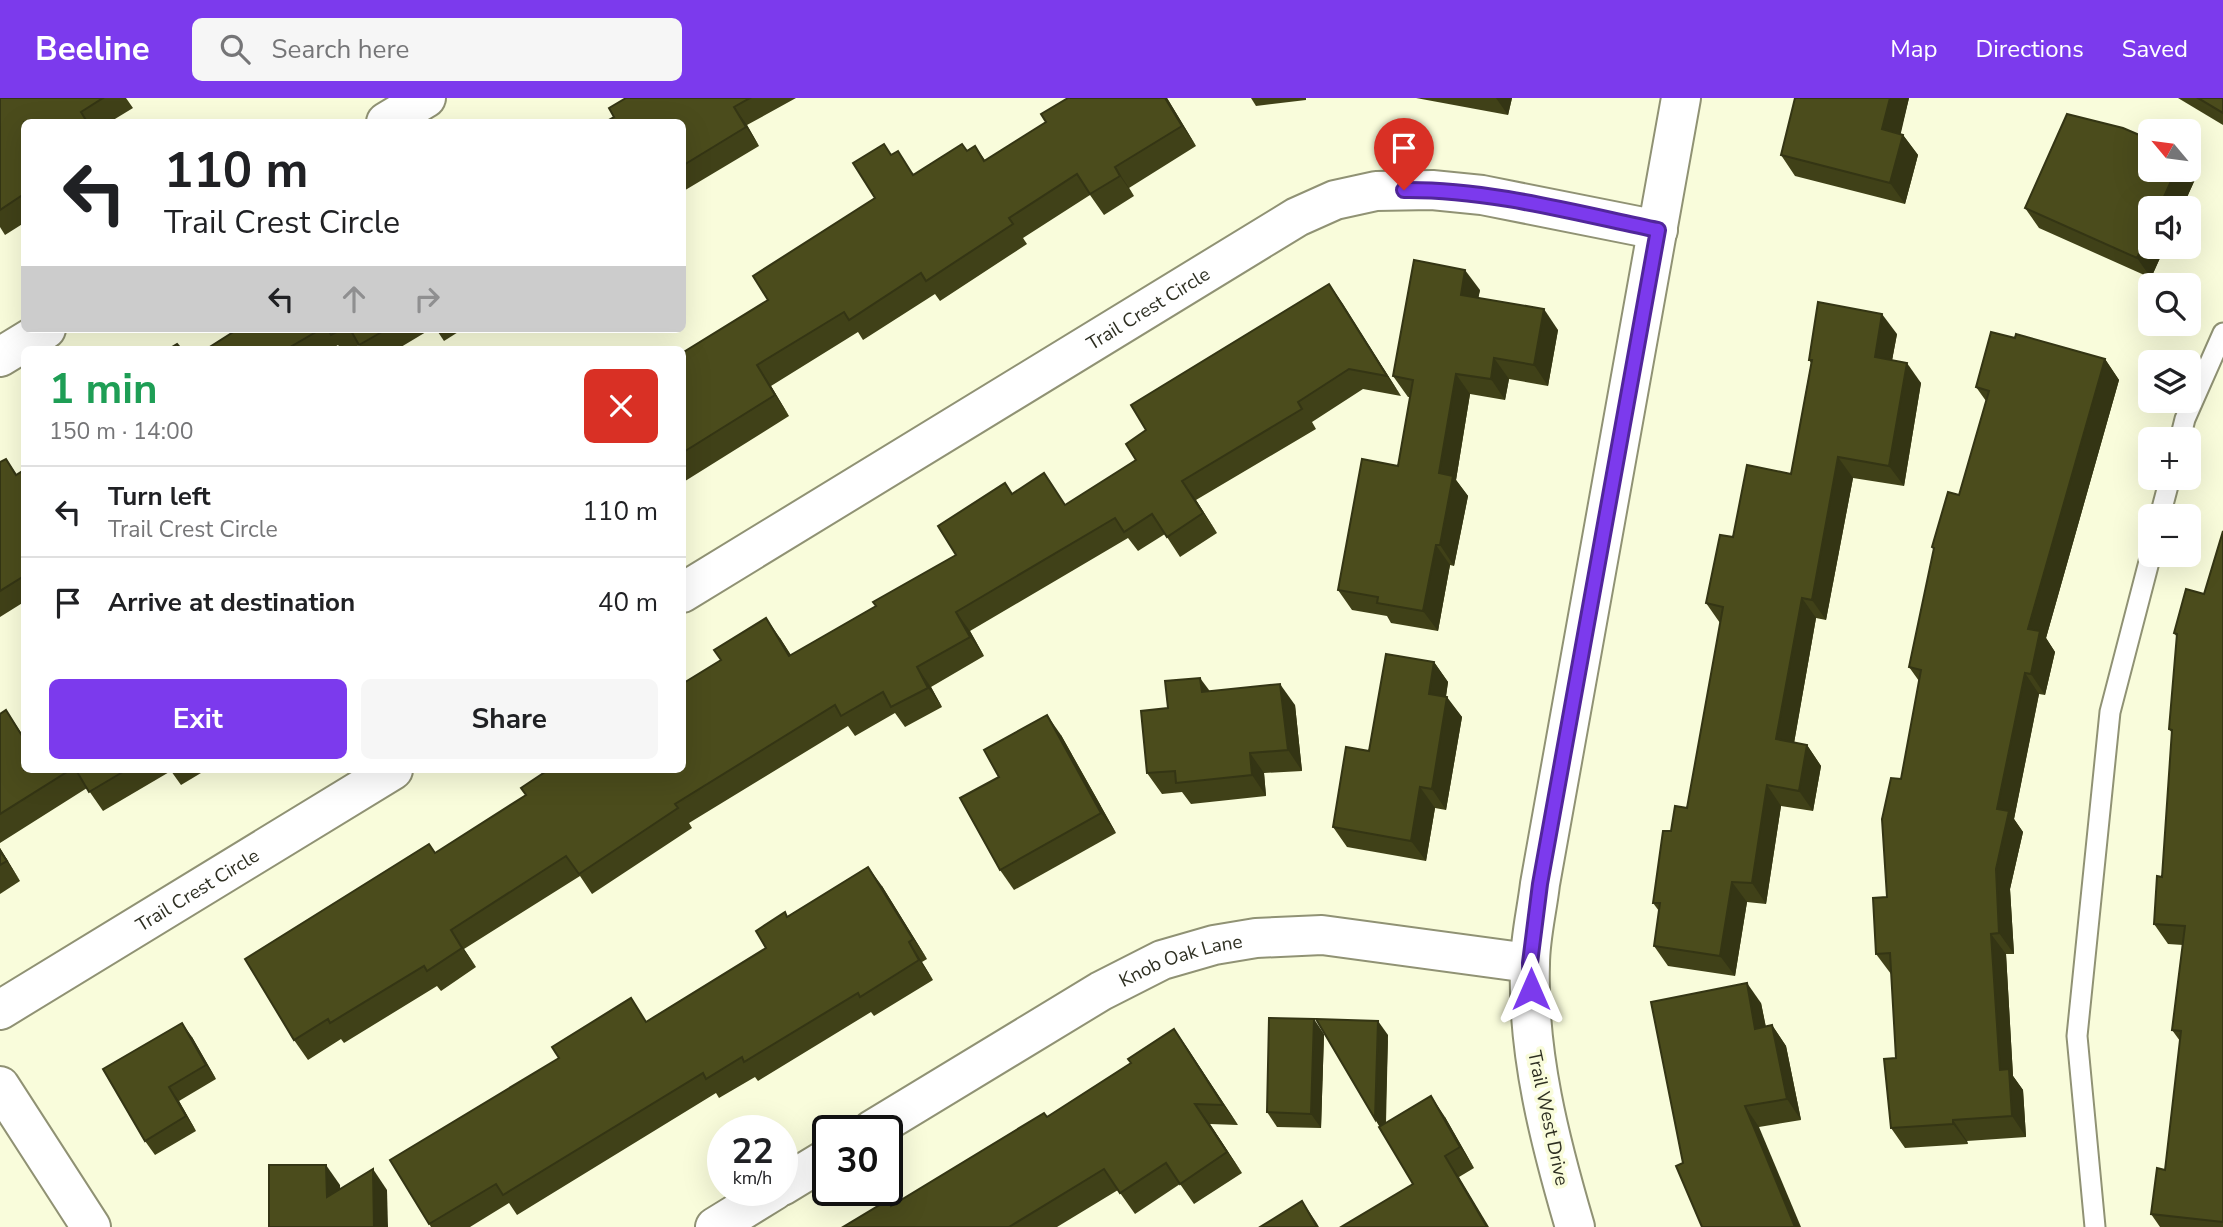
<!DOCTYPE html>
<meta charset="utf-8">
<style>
body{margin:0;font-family:"Nunito Sans",sans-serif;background:#f6f6f6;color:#202124;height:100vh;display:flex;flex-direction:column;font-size:26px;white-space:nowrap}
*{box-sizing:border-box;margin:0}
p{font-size:23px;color:#757577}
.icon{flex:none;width:38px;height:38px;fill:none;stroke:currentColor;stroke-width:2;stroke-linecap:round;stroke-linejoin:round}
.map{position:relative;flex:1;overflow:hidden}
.details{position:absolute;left:21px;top:248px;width:665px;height:427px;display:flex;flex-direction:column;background:#fff;border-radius:10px;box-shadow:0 7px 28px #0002}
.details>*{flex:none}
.banner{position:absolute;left:21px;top:21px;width:665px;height:214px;border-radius:10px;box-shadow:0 7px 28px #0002;background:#fff;color:#202124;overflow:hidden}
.needle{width:46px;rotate:299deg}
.controls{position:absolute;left:2138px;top:21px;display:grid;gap:14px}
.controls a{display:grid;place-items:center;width:63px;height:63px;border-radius:10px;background:#fff;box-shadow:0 7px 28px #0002;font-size:35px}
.speed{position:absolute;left:707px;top:1017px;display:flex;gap:14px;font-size:35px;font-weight:700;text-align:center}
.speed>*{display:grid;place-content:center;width:91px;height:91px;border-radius:50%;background:#fff;box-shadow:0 7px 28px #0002;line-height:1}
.speed small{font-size:18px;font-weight:400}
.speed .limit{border:4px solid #111;border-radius:10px;background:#fff;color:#111}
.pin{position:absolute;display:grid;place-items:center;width:60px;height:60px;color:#fff;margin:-72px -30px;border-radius:50% 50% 50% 0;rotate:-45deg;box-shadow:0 0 7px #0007}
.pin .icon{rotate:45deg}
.me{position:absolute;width:77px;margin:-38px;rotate:0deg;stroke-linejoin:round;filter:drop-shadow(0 0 5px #0008)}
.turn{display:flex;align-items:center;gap:24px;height:147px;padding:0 28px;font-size:32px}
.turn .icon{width:91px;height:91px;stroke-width:2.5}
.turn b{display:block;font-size:49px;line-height:60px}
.lanes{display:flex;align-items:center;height:66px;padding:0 28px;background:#0003;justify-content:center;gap:35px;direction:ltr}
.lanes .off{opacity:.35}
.round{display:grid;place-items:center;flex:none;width:74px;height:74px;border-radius:10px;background:#f6f6f6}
.overview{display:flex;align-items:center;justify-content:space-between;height:119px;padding:0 28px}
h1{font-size:42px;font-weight:700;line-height:52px;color:#1e9e55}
.button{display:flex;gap:14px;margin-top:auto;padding:14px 28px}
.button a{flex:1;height:80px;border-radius:10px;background:#7c3aed;color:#fff;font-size:28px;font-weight:700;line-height:80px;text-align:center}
.button a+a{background:#f6f6f6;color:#202124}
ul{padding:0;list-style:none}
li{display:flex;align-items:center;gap:21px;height:91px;padding:0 28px;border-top:2px solid #e0e0e0}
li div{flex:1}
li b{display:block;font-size:26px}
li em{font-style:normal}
header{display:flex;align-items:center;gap:42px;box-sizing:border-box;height:98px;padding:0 35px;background:#7c3aed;color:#fff}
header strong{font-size:33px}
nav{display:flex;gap:38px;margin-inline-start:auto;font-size:24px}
.search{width:490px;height:63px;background:#f6f6f6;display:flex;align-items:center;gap:18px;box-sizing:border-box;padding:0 24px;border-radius:10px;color:#757577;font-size:26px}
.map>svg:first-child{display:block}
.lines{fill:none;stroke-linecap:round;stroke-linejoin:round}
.service-casing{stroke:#909274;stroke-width:23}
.minor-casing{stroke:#909274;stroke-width:42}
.service{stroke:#fff;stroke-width:19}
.minor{stroke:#fff;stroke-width:38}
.wall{fill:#404118}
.shaded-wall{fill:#343514}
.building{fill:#4b4c1c;stroke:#343514;stroke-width:2}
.route-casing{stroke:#51269a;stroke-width:18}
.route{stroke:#7c3aed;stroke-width:12}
.labels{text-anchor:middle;stroke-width:7;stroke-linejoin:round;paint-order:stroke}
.street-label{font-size:19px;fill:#2e2f22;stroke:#f9fcdb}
</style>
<header>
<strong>Beeline</strong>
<div class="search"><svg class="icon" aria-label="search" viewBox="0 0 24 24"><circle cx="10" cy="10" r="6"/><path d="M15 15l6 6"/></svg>Search here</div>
<nav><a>Map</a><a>Directions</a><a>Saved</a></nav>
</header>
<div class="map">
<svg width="2223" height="1129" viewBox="0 0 2223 1129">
<rect width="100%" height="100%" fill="#f9fcdb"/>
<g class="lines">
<defs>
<g id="service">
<polyline points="2180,341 2185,321 2223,235"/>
<polyline points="2160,418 2170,380"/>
<polyline points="2095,1129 2077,938 2110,614 2151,456"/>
</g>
<g id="minor">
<polyline points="386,24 426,0"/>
<polyline points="0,259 46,231"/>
<path id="s1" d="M 682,495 L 1297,119 L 1335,102 L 1376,93 L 1432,92 L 1482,97 L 1658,132"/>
<path id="s2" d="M 0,912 L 393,672"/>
<polyline points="0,988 91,1129"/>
<path id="s3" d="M 872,1032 L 1101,893 L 1162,862 L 1214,847 L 1256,840 L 1322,837 L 1529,865"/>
<polyline points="782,1088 828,1060"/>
<polyline points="715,1129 775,1092"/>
<path d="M 1575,1129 C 1550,1044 1527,955 1530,866 C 1530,840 1537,812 1540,786 L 1681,0"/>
</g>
</defs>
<use href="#service" class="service-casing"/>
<use href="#minor" class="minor-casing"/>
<use href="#service" class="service"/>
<use href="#minor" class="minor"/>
</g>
<g class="wall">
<polygon points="0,0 126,0 133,10 110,24 24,24 24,125 5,137 0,129"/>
<polygon points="626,0 796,0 747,27 759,48 682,94 682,24 614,19"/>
<polygon points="1167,0 1196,48 1129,90 1134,98 1104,117 1090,97 1023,140 1027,146 940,203 935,196 863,242 858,234 771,288 789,318 682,385 682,255 768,202 875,100 884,46 891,57 914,76 967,52 975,48 985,62"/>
<polygon points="1251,0 1306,0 1306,2 1256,8"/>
<polygon points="1416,0 1512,0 1508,17"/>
<polygon points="1909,0 1900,36 1903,37 1918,57 1905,106 1795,78 1781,57"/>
<polygon points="2178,0 2223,0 2223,27"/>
<polygon points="2189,66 2197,77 2151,180 2039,130 2025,110 2189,72"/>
<polygon points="1329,186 1401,298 1363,291 1312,324 1316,331 1196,402 1217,435 1180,459 1165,436 1138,453 1128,440 970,533 984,558 931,589 942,609 905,629 895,615 855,638 848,628 689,725 692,730 592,796 580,778 464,851 476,869 441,893 437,888 344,945 341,941 308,962 294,942 436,755 682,672 721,562 780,540 791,557 876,508 956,457 1013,395 1066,407 1136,362 1146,332"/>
<polygon points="1480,192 1478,200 1558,232 1548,288 1509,281 1505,302 1470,296 1456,382 1468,398 1454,468 1450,467 1438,533 1391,525 1387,518 1352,512 1338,492 1398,368 1410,299 1408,299 1393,278"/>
<polygon points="238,231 431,231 396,252 363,252 359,247 351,252 342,252 338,247 330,252 205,252"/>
<polygon points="436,231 463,231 444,243"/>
<polygon points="1897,236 1892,262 1921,285 1904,388 1853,380 1826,522 1816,520 1794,645 1807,647 1821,668 1813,713 1781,708 1766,806 1747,804 1735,878 1668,868 1654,848 1659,813 1653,805 1671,733 1687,710 1720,525 1706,505 1733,439 1791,376 1811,265 1809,262"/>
<polygon points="2015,240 2105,261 2119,282 2046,540 2055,554 2045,597 2039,596 2014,721 2023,734 2010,791 2014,856 2006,856 2013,978 2023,992 2026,1039 1967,1043 1968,1046 1905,1050 1891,1030 1896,960 1891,876 1876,856 1887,799 1901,681 1919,583 1909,569 1934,452 1932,449 1959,397 1986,303 1976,289"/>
<polygon points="6,361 17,377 24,372 24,504 0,519 0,364"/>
<polygon points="2223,433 2223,1129 2160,1129 2151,1116 2165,1072 2180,943 2172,932 2183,847 2168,846 2154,826 2162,779 2172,635 2169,631 2177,539 2174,535 2204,496"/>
<polygon points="1434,564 1448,584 1446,599 1462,619 1446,712 1435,710 1426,763 1347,749 1333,729 1369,653"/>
<polygon points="1210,593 1295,607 1302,673 1264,675 1266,698 1191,706 1182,694 1162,696 1147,675 1168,610"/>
<polygon points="6,612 24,639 24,672 206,672 181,687 171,673 103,713 87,690 0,745 0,616"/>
<polygon points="1061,637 1116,735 1014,792 1000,772"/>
<polygon points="0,750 20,783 0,796"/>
<polygon points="882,788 927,861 922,864 933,882 874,918 871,914 758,983 755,979 719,1000 716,995 517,1117 509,1105 470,1129 431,1129 390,1062 647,923 766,850 788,818"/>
<polygon points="1761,905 1766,929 1772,927 1786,948 1801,1022 1759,1029 1683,1065"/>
<polygon points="1174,931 1238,1027 1210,1026 1242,1075 1194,1106 1180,1086 1135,1116 1118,1092 1057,1129 843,1129 892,1107 1047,1019 1131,965"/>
<polygon points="1324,936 1321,1030 1277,1029 1267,1014"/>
<polygon points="1388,937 1386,1025 1445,1019 1474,1070 1459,1079 1413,1086 1375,1021"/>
<polygon points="192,939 216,981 179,1003 196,1033 155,1057 145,1043"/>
</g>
<g class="shaded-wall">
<polygon points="1165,0 1167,0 1196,48 1182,28"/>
<polygon points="1496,0 1512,0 1508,17"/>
<polygon points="1890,0 1909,0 1897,52 1882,31"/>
<polygon points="734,9 747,27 759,48 746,29"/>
<polygon points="1903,37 1918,57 1905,106 1890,85"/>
<polygon points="2189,66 2197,77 2182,110 2159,110 2176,72 2189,72"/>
<polygon points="1115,69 1129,90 1134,98 1120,78"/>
<polygon points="2151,129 2151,149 2165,149 2151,180 2137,160"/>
<polygon points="1465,172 1480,192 1475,217 1461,197"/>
<polygon points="1329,186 1343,206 1401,298 1387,278"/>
<polygon points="1544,211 1558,232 1548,288 1534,267"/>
<polygon points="1882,216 1897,236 1889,279 1875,259"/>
<polygon points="1494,260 1509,281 1505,302 1491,281"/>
<polygon points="2105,261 2119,282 2046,540 2055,554 2045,597 2031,576 2028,531"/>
<polygon points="1907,265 1921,285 1904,388 1889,368"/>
<polygon points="757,267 771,288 789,318 775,297"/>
<polygon points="1456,276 1470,296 1456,382 1468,398 1454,468 1440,447 1439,375"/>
<polygon points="1838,359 1853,380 1826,522 1812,502"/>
<polygon points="1182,383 1196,402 1217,435 1203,415"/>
<polygon points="1436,447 1450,467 1438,533 1423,513"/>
<polygon points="1802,500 1816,520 1791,662 1776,641"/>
<polygon points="956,514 970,533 984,558 970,539"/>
<polygon points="766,520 780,540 803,577 789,558"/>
<polygon points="1434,564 1448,584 1443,617 1429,596"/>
<polygon points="917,569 931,589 942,609 928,590"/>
<polygon points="2025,575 2039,596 2014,721 2023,734 2010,791 2014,856 1999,835 1996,771 1997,711"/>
<polygon points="1200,580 1215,600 1202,594"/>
<polygon points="1280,586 1295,607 1302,673 1288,652"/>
<polygon points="1447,599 1462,619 1446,712 1432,691"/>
<polygon points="1047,617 1061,637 1116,735 1101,715"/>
<polygon points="1807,647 1821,668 1813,713 1799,693"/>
<polygon points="1250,655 1264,675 1266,698 1252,677"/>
<polygon points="1767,687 1781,708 1766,806 1752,785"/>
<polygon points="1420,689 1435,710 1426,763 1411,743"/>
<polygon points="0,750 20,783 0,753"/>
<polygon points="868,769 882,788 927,861 913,841"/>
<polygon points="1732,784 1747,804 1735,878 1720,858"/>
<polygon points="451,832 464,851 476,869 462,850"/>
<polygon points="1991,836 2006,856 2013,978 2023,992 2026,1039 2012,1018 2000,972"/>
<polygon points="909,844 922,864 933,882 919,862"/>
<polygon points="1747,885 1761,905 1770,951 1755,931"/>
<polygon points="1314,921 1324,936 1321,1030 1311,1016"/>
<polygon points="1378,923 1388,937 1385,1036 1375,1021"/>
<polygon points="182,925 192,939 216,981 206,967"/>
<polygon points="1772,927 1786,948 1801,1022 1787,1001"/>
<polygon points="1174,931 1188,951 1238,1027 1223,1007"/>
<polygon points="169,989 179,1003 196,1033 186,1018"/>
<polygon points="1431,998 1445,1019 1474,1070 1460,1049"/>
<polygon points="1195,1006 1210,1026 1242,1075 1227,1054"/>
<polygon points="1745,1008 1759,1029 1801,1129 1795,1129"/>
<polygon points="1953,1022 1967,1043 1968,1046 1953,1026"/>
<polygon points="1445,1058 1459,1079 1489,1129 1487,1129"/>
<polygon points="326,1067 340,1087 341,1119 327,1099"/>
<polygon points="373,1071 387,1092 388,1129 374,1129"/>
<polygon points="1302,1103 1316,1124 1319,1129 1317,1129"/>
</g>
<g class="building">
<polygon points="0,0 103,0 81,14 87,24 24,24 24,96 0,112"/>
<polygon points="626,0 750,0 734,9 746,29 682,68 682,24 605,24 614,19 609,10"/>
<polygon points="1068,0 1165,0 1182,28 1115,69 1120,78 1090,96 1077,76 1009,120 1013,126 926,183 921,175 849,222 844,214 757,267 775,297 682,355 682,255 768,202 753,178 875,100 853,65 884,46 891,57 898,53 913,77 962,46 967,53 975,48 984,63 1046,24 1041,16"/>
<polygon points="1795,0 1890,0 1882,31 1903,37 1890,85 1781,57"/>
<polygon points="2198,0 2223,0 2223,15"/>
<polygon points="2067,16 2123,30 2151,42 2151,72 2176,72 2159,110 2151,110 2151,129 2137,160 2025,110"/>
<polygon points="1414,162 1465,172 1461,197 1544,211 1534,267 1494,260 1491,281 1456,276 1439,375 1453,378 1440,447 1436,447 1423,513 1377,505 1378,499 1338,492 1362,361 1398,368 1413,282 1393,278"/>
<polygon points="1329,186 1387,278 1349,271 1298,304 1302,311 1182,383 1203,415 1167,439 1152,416 1124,434 1115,420 956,514 970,539 917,569 928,590 891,609 883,594 841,618 835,607 675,706 678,710 579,776 566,758 451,832 462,850 427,873 424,868 330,925 328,921 294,942 245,861 429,746 435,755 526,697 521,690 548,672 682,672 682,586 721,562 714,552 766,520 789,558 876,508 873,504 956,457 938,428 1005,385 1012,396 1044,375 1065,407 1136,362 1126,346 1146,332 1131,307"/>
<polygon points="1818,204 1882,216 1875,259 1907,265 1889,368 1838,359 1812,502 1802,500 1776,641 1807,647 1799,693 1767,687 1752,785 1732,784 1720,858 1654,848 1660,805 1653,805 1663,733 1671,733 1675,708 1687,710 1723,509 1706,505 1720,437 1733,439 1747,367 1791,376 1812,262 1809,262"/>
<polygon points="238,231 321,231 285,252 205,252"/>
<polygon points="328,231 342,231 331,237"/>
<polygon points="350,231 387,231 359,247"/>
<polygon points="1991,234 2015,240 2016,236 2105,261 2028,531 2040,533 2031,576 2025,575 1997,711 2009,713 1996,771 1999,835 1991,836 2000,972 2009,971 2012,1018 1953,1022 1953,1026 1891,1030 1884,961 1896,960 1890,855 1876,856 1873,800 1887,799 1882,721 1891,680 1901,681 1921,572 1909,569 1934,450 1932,449 1948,394 1959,397 1989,293 1976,289"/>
<polygon points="177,246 182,252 167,252"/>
<polygon points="6,361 16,377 24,372 24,478 0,493 0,364"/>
<polygon points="2223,433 2223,1124 2151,1116 2157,1070 2165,1072 2181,933 2172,932 2185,828 2154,826 2157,778 2162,779 2172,632 2169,631 2177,536 2174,535 2186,491 2204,496"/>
<polygon points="1386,556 1434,564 1429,596 1447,599 1432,691 1420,689 1411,743 1333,729 1346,649 1369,653"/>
<polygon points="1200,580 1202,594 1280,586 1288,652 1250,655 1252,677 1176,685 1175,673 1147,675 1141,613 1168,610 1165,583"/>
<polygon points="6,612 24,641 24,672 70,672 0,716 0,616"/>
<polygon points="1047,617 1101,715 1000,772 960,700 999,679 984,652"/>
<polygon points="76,672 126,672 89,694"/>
<polygon points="0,753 7,763 0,767"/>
<polygon points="868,769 913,841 909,844 919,862 860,899 858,895 744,964 742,959 706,981 703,975 503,1097 496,1086 429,1126 390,1062 559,960 552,949 631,900 646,924 766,850 756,833 785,814 787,819"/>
<polygon points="1747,885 1755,931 1772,927 1787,1001 1745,1008 1795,1129 1702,1129 1676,1068 1683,1065 1651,904"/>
<polygon points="1269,920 1314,921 1311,1016 1267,1014"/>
<polygon points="1316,921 1378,923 1375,1021"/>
<polygon points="182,925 206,967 169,989 186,1018 145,1043 103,971"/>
<polygon points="1174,931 1223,1007 1195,1006 1227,1054 1180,1086 1166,1065 1120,1095 1104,1071 1009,1129 843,1129 888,1102 891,1108 1044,1015 1047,1019 1131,965 1128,961"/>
<polygon points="1431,998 1460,1049 1445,1058 1487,1129 1341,1129 1413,1086 1379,1029"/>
<polygon points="269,1067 326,1067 327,1099 373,1071 374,1129 269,1129"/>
<polygon points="1302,1103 1317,1129 1260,1129"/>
</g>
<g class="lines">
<defs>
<path id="route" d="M 1404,92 C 1488,91 1576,115 1658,132 L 1540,786 L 1530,865 L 1531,891"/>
</defs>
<use href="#route" class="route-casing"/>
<use href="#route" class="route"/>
</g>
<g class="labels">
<g class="street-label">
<text dy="7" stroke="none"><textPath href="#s1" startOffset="546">Trail Crest Circle</textPath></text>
<text dy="7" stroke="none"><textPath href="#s2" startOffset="231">Trail Crest Circle</textPath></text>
<text dy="7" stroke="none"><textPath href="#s3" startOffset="354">Knob Oak Lane</textPath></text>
<text transform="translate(1549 1020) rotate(78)" y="7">Trail West Drive</text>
</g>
</g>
</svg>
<div class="controls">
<a><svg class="needle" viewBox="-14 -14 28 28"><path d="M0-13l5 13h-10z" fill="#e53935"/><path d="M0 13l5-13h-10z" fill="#757577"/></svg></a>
<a><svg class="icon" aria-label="sound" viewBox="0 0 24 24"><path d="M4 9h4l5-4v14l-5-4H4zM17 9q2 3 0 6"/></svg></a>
<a><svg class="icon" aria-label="search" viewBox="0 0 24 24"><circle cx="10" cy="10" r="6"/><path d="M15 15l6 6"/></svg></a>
<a><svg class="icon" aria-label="layers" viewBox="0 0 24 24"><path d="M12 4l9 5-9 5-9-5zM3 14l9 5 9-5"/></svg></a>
<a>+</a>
<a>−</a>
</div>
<div class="speed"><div>22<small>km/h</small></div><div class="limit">30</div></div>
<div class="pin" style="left:1404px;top:92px;background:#d93025"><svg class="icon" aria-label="arrive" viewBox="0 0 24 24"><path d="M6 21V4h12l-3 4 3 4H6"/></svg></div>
<svg class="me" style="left:1531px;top:891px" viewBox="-20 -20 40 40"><path d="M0-17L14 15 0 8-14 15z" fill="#7c3aed" stroke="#fff" stroke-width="4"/></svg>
<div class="banner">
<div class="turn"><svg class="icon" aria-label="left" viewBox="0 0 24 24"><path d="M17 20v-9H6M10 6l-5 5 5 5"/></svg><div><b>110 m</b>Trail Crest Circle</div></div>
<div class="lanes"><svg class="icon" aria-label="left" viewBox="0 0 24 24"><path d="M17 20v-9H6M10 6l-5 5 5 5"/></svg><svg class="icon off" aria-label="ahead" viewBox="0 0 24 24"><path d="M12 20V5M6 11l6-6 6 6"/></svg><svg class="icon off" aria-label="right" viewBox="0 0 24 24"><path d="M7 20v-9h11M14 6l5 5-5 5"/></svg></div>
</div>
<section class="details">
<div class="overview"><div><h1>1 min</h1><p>150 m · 14:00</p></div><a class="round" style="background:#d93025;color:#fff"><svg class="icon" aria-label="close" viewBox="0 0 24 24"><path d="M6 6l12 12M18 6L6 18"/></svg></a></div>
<ul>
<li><svg class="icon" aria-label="left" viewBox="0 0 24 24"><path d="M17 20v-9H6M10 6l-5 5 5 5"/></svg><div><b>Turn left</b><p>Trail Crest Circle</p></div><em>110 m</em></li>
<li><svg class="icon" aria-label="arrive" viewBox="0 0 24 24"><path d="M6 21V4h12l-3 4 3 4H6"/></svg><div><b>Arrive at destination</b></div><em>40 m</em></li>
</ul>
<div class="button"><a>Exit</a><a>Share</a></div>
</section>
</div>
